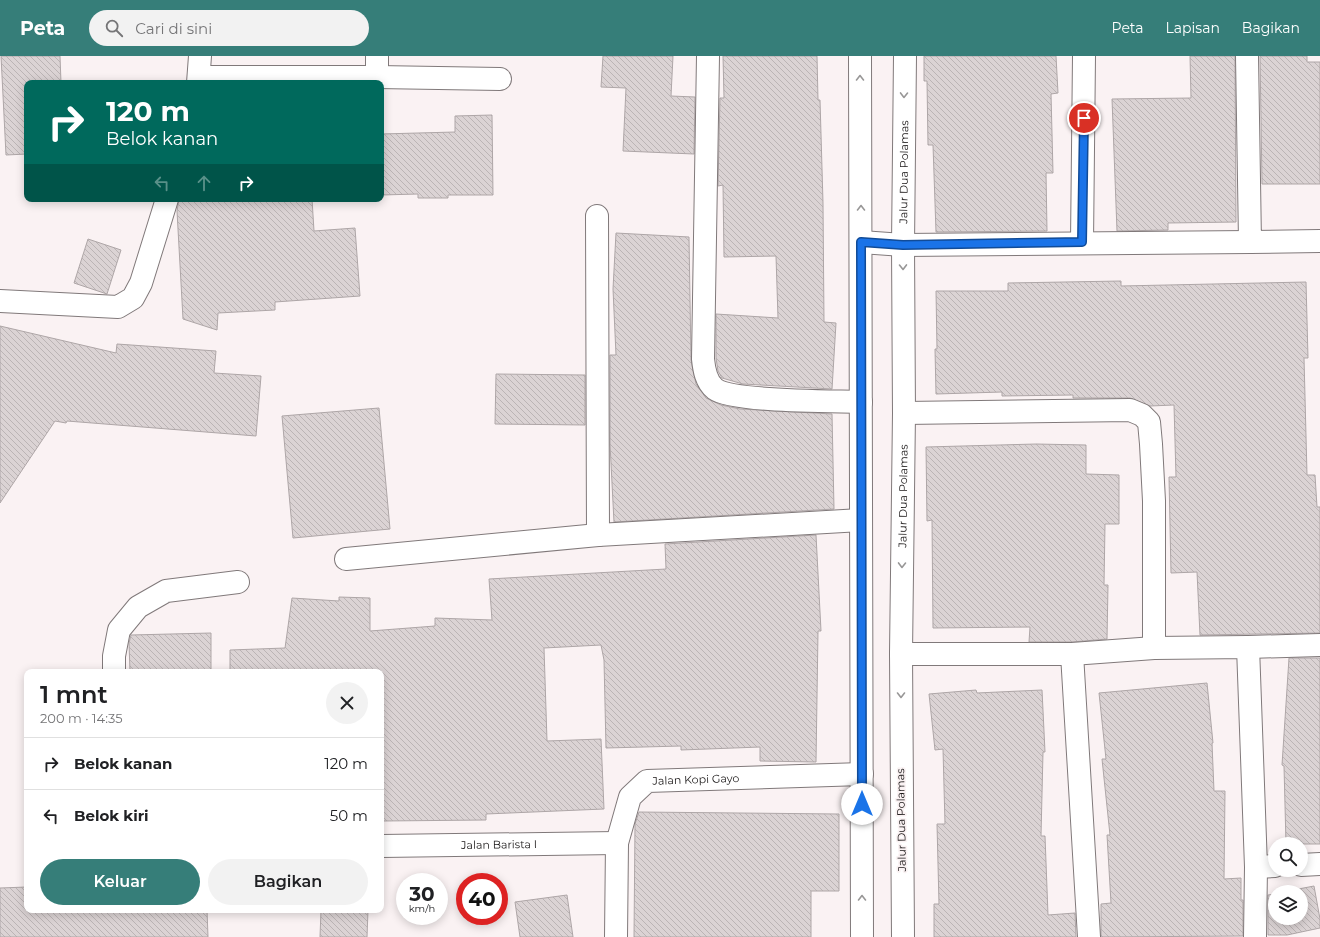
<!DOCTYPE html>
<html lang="id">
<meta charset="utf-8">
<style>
body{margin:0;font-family:Montserrat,sans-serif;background:#f2f2f2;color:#202124;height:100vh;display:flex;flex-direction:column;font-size:15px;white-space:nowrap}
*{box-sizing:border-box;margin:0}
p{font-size:13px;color:#757577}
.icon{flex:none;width:22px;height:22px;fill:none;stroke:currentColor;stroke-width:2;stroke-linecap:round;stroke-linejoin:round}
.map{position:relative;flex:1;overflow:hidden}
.side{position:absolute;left:24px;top:613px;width:360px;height:244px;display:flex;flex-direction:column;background:#fff;border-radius:8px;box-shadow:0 2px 10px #0003}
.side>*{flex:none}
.hud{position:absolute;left:24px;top:24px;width:360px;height:122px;border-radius:8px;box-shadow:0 2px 10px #0003;background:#00695c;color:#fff;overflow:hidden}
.fabs{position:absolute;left:1268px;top:781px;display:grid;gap:8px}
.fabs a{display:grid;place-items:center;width:40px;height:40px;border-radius:50%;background:#fff;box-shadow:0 2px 10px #0003;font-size:20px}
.speed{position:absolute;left:396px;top:817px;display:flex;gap:8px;font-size:20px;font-weight:700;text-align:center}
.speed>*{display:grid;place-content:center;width:52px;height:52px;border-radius:50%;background:#fff;box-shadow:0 2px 10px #0003;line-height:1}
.speed small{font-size:10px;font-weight:400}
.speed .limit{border:6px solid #d22;background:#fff;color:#111}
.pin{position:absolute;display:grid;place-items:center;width:34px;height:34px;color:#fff;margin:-17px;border:2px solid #fff;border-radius:50%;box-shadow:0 1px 4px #0007}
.me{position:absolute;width:44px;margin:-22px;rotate:0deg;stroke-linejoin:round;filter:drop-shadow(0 0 3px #0008)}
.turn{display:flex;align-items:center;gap:14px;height:84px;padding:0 16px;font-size:18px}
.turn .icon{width:52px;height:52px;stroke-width:2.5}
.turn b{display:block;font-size:28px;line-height:34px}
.lanes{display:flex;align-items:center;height:38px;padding:0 16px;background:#0003;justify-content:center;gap:20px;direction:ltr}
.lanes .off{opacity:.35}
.round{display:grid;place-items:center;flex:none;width:42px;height:42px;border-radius:21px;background:#f2f2f2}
.summary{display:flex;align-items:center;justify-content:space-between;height:68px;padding:0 16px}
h1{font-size:24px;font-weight:600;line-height:30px}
.button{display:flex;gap:8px;margin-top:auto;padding:8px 16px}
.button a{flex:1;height:46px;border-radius:24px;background:#367e79;color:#fff;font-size:16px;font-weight:600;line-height:46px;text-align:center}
.button a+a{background:#f2f2f2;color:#202124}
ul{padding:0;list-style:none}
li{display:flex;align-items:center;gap:12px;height:52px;padding:0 16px;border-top:1px solid #e0e0e0}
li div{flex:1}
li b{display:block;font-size:15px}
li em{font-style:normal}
header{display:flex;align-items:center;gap:24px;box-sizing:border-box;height:56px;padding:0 20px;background:#367e79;color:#fff}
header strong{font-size:19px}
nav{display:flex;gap:22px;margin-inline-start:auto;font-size:14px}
.search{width:280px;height:36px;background:#f2f2f2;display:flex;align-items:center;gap:10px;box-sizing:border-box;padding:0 14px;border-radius:22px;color:#757577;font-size:15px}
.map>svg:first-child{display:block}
.building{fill:url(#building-back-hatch);stroke:#aea6a7}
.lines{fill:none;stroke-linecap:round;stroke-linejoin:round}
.street-casing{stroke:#80797a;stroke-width:24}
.secondary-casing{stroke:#80797a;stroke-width:24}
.street{stroke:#fff;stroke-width:22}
.secondary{stroke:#fff;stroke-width:22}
.oneway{stroke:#989797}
.route-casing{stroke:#114b97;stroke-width:10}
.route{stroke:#1a73e8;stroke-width:7}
.labels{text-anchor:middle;stroke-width:3.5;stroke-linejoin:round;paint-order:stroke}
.street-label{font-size:11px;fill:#1a1717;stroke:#faf2f3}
</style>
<header>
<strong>Peta</strong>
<div class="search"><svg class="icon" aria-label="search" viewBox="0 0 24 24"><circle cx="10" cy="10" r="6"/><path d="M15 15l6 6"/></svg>Cari di sini</div>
<nav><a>Peta</a><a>Lapisan</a><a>Bagikan</a></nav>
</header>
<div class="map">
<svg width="1320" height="881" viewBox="0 0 1320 881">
<defs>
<pattern id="building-back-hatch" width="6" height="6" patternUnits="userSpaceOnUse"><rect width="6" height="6" fill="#dbd3d4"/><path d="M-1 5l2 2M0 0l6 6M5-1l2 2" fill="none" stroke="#bbb4b5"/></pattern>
</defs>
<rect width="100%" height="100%" fill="#faf2f3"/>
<g class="building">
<polygon points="1,0 60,0 61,27 27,27 27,98 6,99"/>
<polygon points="603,0 673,0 671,40 695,41 694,98 623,95 626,32 601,31"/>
<polygon points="723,0 817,0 818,44 820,44 823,147 824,266 836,267 832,333 743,328 722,322 718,315 716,302 716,258 778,262 776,200 724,201 723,129 718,130 720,42 724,42"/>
<polygon points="924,0 1056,0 1058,37 1051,38 1053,117 1046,117 1047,175 936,176 933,89 928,89 927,25 924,25"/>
<polygon points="1190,0 1235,0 1236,166 1168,167 1168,174 1117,175 1112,43 1191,42"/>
<polygon points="1260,0 1307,0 1307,6 1320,6 1320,128 1262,128"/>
<polygon points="492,59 493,139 448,139 448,142 418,142 418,138 381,139 381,78 455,76 455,60"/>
<polygon points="179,143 312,143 314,175 355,172 360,240 275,246 275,254 218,257 217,274 183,263 177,155"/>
<polygon points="616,177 689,181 691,304 696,328 706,342 721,349 740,353 832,358 834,453 614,466 610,388 610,299 616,299 613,233"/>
<polygon points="88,183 121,194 107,238 74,227"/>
<polygon points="1121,225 1121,230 1306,226 1308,302 1304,302 1307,419 1315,419 1317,451 1320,451 1320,577 1200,579 1197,516 1171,517 1169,421 1176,421 1174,349 1150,350 1130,342 1073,342 1073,339 1002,340 1002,336 936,338 935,293 937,293 936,235 1008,235 1008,227"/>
<polygon points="0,270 116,297 117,288 216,295 214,317 261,320 256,380 67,365 66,367 55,365 0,447"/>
<polygon points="496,318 585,319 585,369 495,368"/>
<polygon points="379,352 390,473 293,482 282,360"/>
<polygon points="1036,388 1086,389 1086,418 1119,419 1119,468 1105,468 1104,529 1108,529 1107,583 1072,586 1029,586 1030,571 933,572 932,464 927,465 926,391"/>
<polygon points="816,479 821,575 818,575 816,706 760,705 760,691 681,694 681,690 606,692 604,604 601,589 544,592 547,685 601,683 604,753 486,758 486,764 383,765 381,616 230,616 230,594 285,592 292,542 339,545 339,541 370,542 370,575 435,570 435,562 492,564 489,523 666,513 665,488"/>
<polygon points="211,577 211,616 130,616 129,587 131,579"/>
<polygon points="1289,602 1320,602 1320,788 1286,788 1284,710 1282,709"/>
<polygon points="1207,627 1213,687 1212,687 1214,735 1225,735 1224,823 1241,822 1241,844 1243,844 1243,880 1101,881 1101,848 1111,847 1107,779 1110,779 1102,703 1106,703 1099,637"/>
<polygon points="976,634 977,637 1042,634 1045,696 1043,696 1041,780 1045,780 1048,859 1075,857 1076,881 934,881 934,848 939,848 937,768 945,768 943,693 935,694 929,638"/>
<polygon points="639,756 839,758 839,835 811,835 811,881 634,881 635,768"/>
<polygon points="1314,830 1320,863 1320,872 1287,879 1268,879 1268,839 1275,838 1275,862 1301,862 1301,836 1283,836"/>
<polygon points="27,831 27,854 207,854 208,881 0,881 0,832"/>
<polygon points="567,839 573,881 520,881 515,846"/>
<polygon points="321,854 368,854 367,881 320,881"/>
</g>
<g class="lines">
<defs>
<g id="street">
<path d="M 708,0 L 703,303 C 704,313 706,326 715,333 C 733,346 834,345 861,346"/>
<polyline points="1247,0 1250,186 1320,185"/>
<polyline points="200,21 377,21 377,0"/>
<polyline points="377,21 500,23"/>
<polyline points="198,27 200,0"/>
<polyline points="597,160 598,479"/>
<polyline points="861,186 903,189 1250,186"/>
<polyline points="1082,186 1084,0"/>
<polyline points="0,245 118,251 133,242 141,227 167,143"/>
<polyline points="904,357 1130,354 1142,359 1149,366 1151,388 1154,445 1154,592"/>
<polyline points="346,503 598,479 861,464"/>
<polyline points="1248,591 1320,589"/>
<polyline points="901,598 1072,598 1154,592 1248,591 1256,811 1275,810"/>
<polyline points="1072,598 1089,881"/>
<polyline points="114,616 114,600 119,574 138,551 166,535 238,526"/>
<path id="s1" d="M 381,790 L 617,787"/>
<polyline points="1301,809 1320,808"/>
<path id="s2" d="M 616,881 L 617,787 L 630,741 L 647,725 L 862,718"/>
<polyline points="1255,881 1256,811"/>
</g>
<g id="secondary">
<polyline points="860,0 862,881"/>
<path id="s3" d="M 903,881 L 901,598 L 904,357 L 903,189 L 905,0"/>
</g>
</defs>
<use href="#street" class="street-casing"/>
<use href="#secondary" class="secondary-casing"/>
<use href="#street" class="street"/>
<use href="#secondary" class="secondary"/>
</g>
<defs><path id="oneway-chevron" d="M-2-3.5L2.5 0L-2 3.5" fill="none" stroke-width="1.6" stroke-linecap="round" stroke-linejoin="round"/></defs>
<g class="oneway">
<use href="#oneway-chevron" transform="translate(860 22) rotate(-90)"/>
<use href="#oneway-chevron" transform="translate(904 39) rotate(91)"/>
<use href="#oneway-chevron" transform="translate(861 152) rotate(-90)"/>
<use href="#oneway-chevron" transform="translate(903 211) rotate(89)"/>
<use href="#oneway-chevron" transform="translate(902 509) rotate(91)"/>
<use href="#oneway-chevron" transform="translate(901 639) rotate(90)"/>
<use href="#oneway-chevron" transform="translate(862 842) rotate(-90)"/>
</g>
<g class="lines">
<defs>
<polyline id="route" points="862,748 861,186 903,189 1082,186 1084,62"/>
</defs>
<use href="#route" class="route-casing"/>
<use href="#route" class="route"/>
</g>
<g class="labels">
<g class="street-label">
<text dy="4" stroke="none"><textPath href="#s3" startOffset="765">Jalur Dua Polamas</textPath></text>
<text dy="4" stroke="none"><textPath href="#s3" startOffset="441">Jalur Dua Polamas</textPath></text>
<text dy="4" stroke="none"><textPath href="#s2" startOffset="214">Jalan Kopi Gayo</textPath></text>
<text transform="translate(901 764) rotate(-91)" y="4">Jalur Dua Polamas</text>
<text dy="4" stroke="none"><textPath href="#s1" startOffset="118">Jalan Barista I</textPath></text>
</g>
</g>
</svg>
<div class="fabs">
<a><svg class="icon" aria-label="search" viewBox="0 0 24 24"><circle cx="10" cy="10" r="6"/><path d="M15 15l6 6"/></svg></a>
<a><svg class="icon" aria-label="layers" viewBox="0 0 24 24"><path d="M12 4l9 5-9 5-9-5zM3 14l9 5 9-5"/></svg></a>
</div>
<div class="speed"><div>30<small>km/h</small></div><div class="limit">40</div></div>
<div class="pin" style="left:1084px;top:62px;background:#d93025"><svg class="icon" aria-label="arrive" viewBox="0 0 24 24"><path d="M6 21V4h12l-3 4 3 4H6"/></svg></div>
<svg class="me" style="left:862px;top:748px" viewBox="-20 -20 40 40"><circle r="19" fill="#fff"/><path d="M0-13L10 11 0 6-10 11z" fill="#1a73e8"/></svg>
<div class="hud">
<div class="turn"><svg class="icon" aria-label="right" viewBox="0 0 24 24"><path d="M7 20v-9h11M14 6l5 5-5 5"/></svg><div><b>120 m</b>Belok kanan</div></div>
<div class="lanes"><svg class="icon off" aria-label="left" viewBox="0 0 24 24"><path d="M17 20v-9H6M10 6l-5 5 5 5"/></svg><svg class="icon off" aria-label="ahead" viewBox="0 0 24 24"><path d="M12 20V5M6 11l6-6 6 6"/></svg><svg class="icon" aria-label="right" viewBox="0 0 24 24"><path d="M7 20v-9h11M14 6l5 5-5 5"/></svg></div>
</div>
<section class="side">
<div class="summary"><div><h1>1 mnt</h1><p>200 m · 14:35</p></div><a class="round"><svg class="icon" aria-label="close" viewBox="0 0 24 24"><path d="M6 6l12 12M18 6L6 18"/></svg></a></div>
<ul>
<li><svg class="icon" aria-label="right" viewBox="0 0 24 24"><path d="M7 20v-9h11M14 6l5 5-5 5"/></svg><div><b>Belok kanan</b></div><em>120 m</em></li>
<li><svg class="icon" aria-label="left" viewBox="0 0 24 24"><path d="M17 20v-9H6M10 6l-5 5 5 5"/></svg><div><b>Belok kiri</b></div><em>50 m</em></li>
</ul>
<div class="button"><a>Keluar</a><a>Bagikan</a></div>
</section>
</div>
